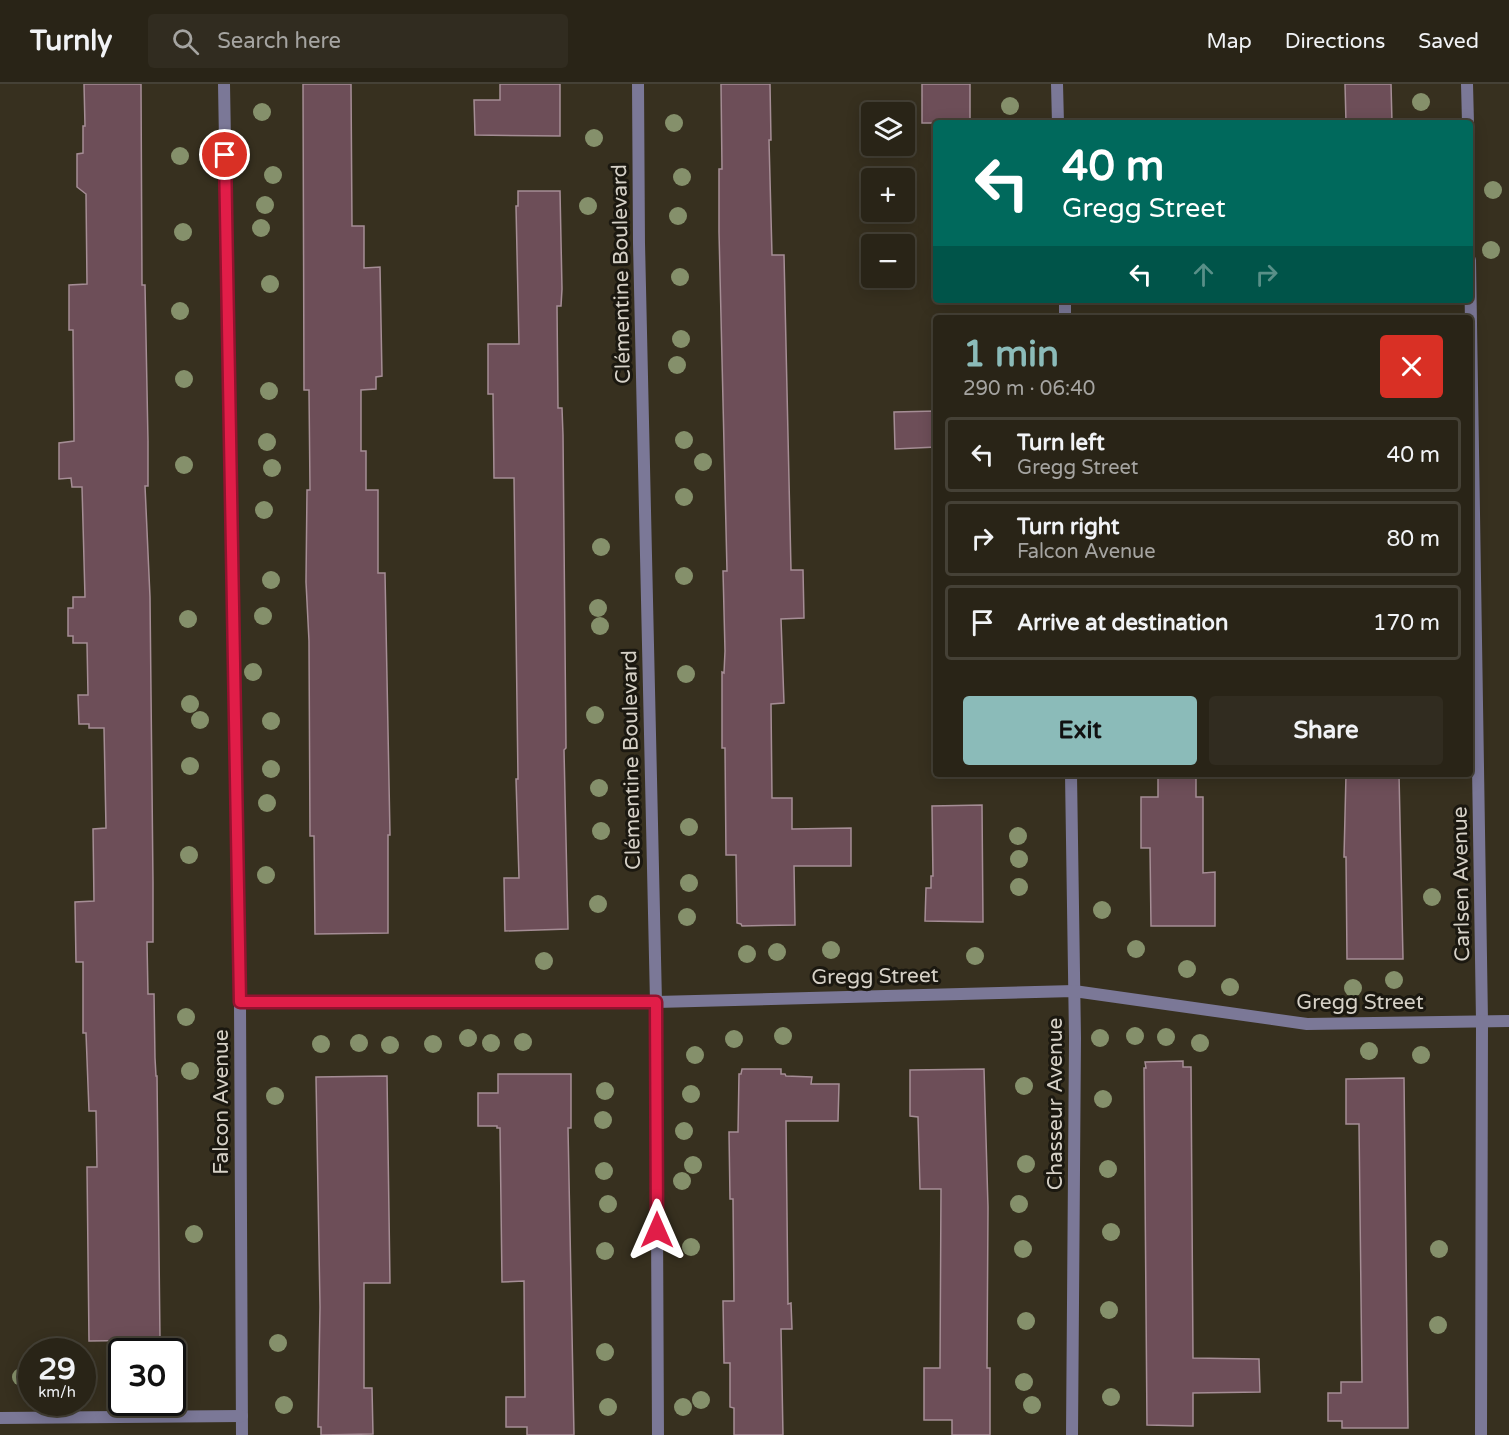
<!DOCTYPE html>
<meta charset="utf-8">
<style>
body{margin:0;font-family:"Varela Round",sans-serif;background:#312c20;color:#f1f3f6;height:100vh;display:flex;flex-direction:column;font-size:22px;white-space:nowrap}
*{box-sizing:border-box;margin:0}
p{font-size:20px;color:#a5a4a1}
.icon{flex:none;width:33px;height:33px;fill:none;stroke:currentColor;stroke-width:2;stroke-linecap:round;stroke-linejoin:round}
.map{position:relative;flex:1;overflow:hidden}
.side{position:absolute;left:933px;top:231px;width:540px;height:462px;display:flex;flex-direction:column;background:#292417;border-radius:6px;box-shadow:0 3px 15px #0003,0 0 0 2px #454136}
.side>*{flex:none}
.guide{position:absolute;left:933px;top:36px;width:540px;height:183px;border-radius:6px;box-shadow:0 3px 15px #0003,0 0 0 2px #454136;background:#00695c;color:#fff;overflow:hidden}
.tools{position:absolute;left:861px;top:18px;display:grid;gap:12px}
.tools a{display:grid;place-items:center;width:54px;height:54px;border-radius:6px;background:#292417;box-shadow:0 3px 15px #0003,0 0 0 2px #454136;font-size:30px}
.speed{position:absolute;left:18px;top:1254px;display:flex;gap:12px;font-size:30px;font-weight:700;text-align:center}
.speed>*{display:grid;place-content:center;width:78px;height:78px;border-radius:50%;background:#292417;box-shadow:0 3px 15px #0003,0 0 0 2px #454136;line-height:1}
.speed small{font-size:15px;font-weight:400}
.speed .limit{border:3px solid #111;border-radius:9px;background:#fff;color:#111}
.pin{position:absolute;display:grid;place-items:center;width:51px;height:51px;color:#fff;margin:-26px;border:3px solid #fff;border-radius:50%;box-shadow:0 2px 6px #0007}
.me{position:absolute;width:66px;margin:-33px;rotate:0deg;stroke-linejoin:round;filter:drop-shadow(0 0 4px #0008)}
.turn{display:flex;align-items:center;gap:21px;height:126px;padding:0 30px;font-size:27px}
.turn .icon{width:78px;height:78px;stroke-width:2.5}
.turn b{display:block;font-size:42px;line-height:51px}
.lanes{display:flex;align-items:center;height:57px;padding:0 30px;background:#0003;justify-content:center;gap:30px;direction:ltr}
.lanes .off{opacity:.35}
.round{display:grid;place-items:center;flex:none;width:63px;height:63px;border-radius:6px;background:#312c20}
.summary{display:flex;align-items:center;justify-content:space-between;height:102px;padding:0 30px}
h1{font-size:36px;font-weight:700;line-height:45px;color:#8bbbb9}
.primary-button{display:flex;gap:12px;margin-top:auto;padding:12px 30px}
.primary-button a{flex:1;height:69px;border-radius:6px;background:#8bbbb9;color:#111;font-size:24px;font-weight:700;line-height:69px;text-align:center}
.primary-button a+a{background:#312c20;color:#f1f3f6}
ul{padding:0;list-style:none}
li{display:flex;align-items:center;gap:18px;height:75px;margin:0 12px 9px;padding:0 18px;border:3px solid #454136;border-radius:6px}
li div{flex:1}
li b{display:block;font-size:22px}
li em{font-style:normal}
header{display:flex;align-items:center;gap:36px;box-sizing:border-box;height:84px;padding:0 30px;background:#292417;border-bottom:2px solid #454136}
header strong{font-size:28px}
nav{display:flex;gap:33px;margin-inline-start:auto;font-size:21px}
.search{width:420px;height:54px;background:#312c20;display:flex;align-items:center;gap:15px;box-sizing:border-box;padding:0 21px;border-radius:6px;color:#a5a4a1;font-size:22px}
.map>svg:first-child{display:block}
.building{fill:#6d4e58;stroke:#a58d95;stroke-width:1.5}
.lines{fill:none;stroke-linecap:round;stroke-linejoin:round}
.minor{stroke:#7b7897;stroke-width:12}
.tree{fill:#85906b}
.route-casing{stroke:#92132f;stroke-width:15}
.route{stroke:#e11d48;stroke-width:10}
.labels{text-anchor:middle;stroke-width:6;stroke-linejoin:round;paint-order:stroke}
.street-label{font-size:21px;fill:#d6d1c7;stroke:#1b1810}
</style>
<header>
<strong>Turnly</strong>
<div class="search"><svg class="icon" aria-label="search" viewBox="0 0 24 24"><circle cx="10" cy="10" r="6"/><path d="M15 15l6 6"/></svg>Search here</div>
<nav><a>Map</a><a>Directions</a><a>Saved</a></nav>
</header>
<div class="map">
<svg width="1509" height="1351" viewBox="0 0 1509 1351">
<rect width="100%" height="100%" fill="#37301f"/>
<g class="building">
<polygon points="84,0 141,0 142,201 145,201 148,357 148,402 145,402 150,513 153,799 153,858 147,858 148,910 154,910 155,974 156,992 157,992 160,1256 89,1257 87,1083 97,1083 96,1027 89,1027 86,949 83,949 83,878 76,878 75,818 94,817 93,745 106,744 104,644 89,644 89,640 79,640 78,611 88,611 87,559 73,559 73,552 68,552 68,524 73,524 73,513 85,513 82,403 72,403 71,394 59,395 59,359 74,357 73,246 69,246 69,201 87,200 86,110 77,103 77,70 83,69 83,42 85,42"/>
<polygon points="303,0 351,0 352,142 364,142 364,184 380,183 382,292 376,293 376,305 361,306 361,367 366,367 366,406 378,406 378,489 385,489 390,751 388,751 388,849 315,850 314,752 310,752 309,557 306,498 307,406 310,406 309,306 304,306"/>
<polygon points="500,0 560,0 560,52 475,51 474,16 500,16"/>
<polygon points="721,0 770,0 771,56 769,56 772,171 784,171 791,486 803,486 804,534 781,535 784,619 771,620 772,714 792,714 792,745 851,744 851,782 794,782 795,841 742,842 741,840 737,839 736,771 726,771 725,664 722,664 722,588 724,589 725,567 723,487 727,487 719,148 719,85 722,85"/>
<rect x="922" y="0" width="48" height="39"/>
<polygon points="1345,0 1391,0 1392,39 1346,39"/>
<polygon points="518,107 560,107 562,205 561,222 557,222 558,324 562,324 563,351 566,664 564,666 568,845 505,847 504,794 519,794 516,695 518,695 514,394 494,394 493,310 488,310 488,260 519,260 516,122 518,122"/>
<polygon points="936,327 936,363 895,365 894,328"/>
<polygon points="1158,690 1196,690 1196,713 1203,713 1203,789 1215,788 1215,842 1151,842 1150,764 1141,764 1141,713 1158,713"/>
<polygon points="1346,690 1399,690 1403,875 1347,875 1346,773 1344,773"/>
<polygon points="982,721 983,838 925,837 926,804 931,804 931,792 933,792 932,722"/>
<polygon points="1183,977 1183,983 1191,983 1193,1274 1259,1275 1260,1308 1193,1309 1193,1342 1147,1341 1144,984 1146,984 1145,978"/>
<polygon points="742,985 781,985 781,990 785,990 786,992 812,993 811,1000 839,1000 838,1037 786,1037 788,1220 791,1219 792,1245 781,1245 783,1351 734,1351 734,1324 730,1323 730,1279 724,1279 723,1217 734,1217 733,1115 730,1115 729,1048 738,1048 739,990 741,990"/>
<polygon points="984,985 988,1123 987,1284 990,1284 990,1351 952,1351 952,1336 924,1336 924,1284 940,1284 941,1105 920,1105 918,1033 910,1032 910,986"/>
<polygon points="498,990 571,990 571,1044 568,1044 574,1351 527,1351 527,1343 506,1343 506,1313 525,1313 524,1197 502,1198 500,1044 497,1044 497,1042 478,1042 478,1009 498,1009"/>
<polygon points="387,992 390,1199 364,1199 364,1304 372,1304 373,1350 321,1351 321,1343 318,1343 320,1223 316,993"/>
<polygon points="1404,994 1408,1344 1342,1344 1342,1337 1328,1337 1328,1309 1341,1309 1341,1298 1362,1298 1359,1040 1346,1040 1346,995"/>
</g>
<g class="lines">
<g class="minor">
<polyline points="224,0 240,918 242,1351"/>
<polyline points="638,0 639,159 656,918 658,1351"/>
<polyline points="1057,0 1058,39"/>
<polyline points="1467,0 1468,39"/>
<polyline points="1470,176 1482,937 1481,1351"/>
<polyline points="1065,216 1065,234"/>
<polyline points="1071,690 1075,954 1072,1351"/>
<polyline points="240,918 656,918 1074,907 1307,940 1509,937"/>
<polyline points="0,1334 242,1332"/>
</g>
</g>
<g class="tree">
<circle cx="1421" cy="18" r="9"/>
<circle cx="1010" cy="22" r="9"/>
<circle cx="262" cy="28" r="9"/>
<circle cx="674" cy="39" r="9"/>
<circle cx="594" cy="54" r="9"/>
<circle cx="180" cy="72" r="9"/>
<circle cx="273" cy="91" r="9"/>
<circle cx="682" cy="93" r="9"/>
<circle cx="1493" cy="106" r="9"/>
<circle cx="265" cy="121" r="9"/>
<circle cx="588" cy="122" r="9"/>
<circle cx="678" cy="132" r="9"/>
<circle cx="261" cy="144" r="9"/>
<circle cx="183" cy="148" r="9"/>
<circle cx="1491" cy="166" r="9"/>
<circle cx="680" cy="193" r="9"/>
<circle cx="270" cy="200" r="9"/>
<circle cx="180" cy="227" r="9"/>
<circle cx="681" cy="255" r="9"/>
<circle cx="677" cy="281" r="9"/>
<circle cx="184" cy="295" r="9"/>
<circle cx="269" cy="307" r="9"/>
<circle cx="684" cy="356" r="9"/>
<circle cx="267" cy="358" r="9"/>
<circle cx="703" cy="378" r="9"/>
<circle cx="184" cy="381" r="9"/>
<circle cx="272" cy="384" r="9"/>
<circle cx="684" cy="413" r="9"/>
<circle cx="264" cy="426" r="9"/>
<circle cx="601" cy="463" r="9"/>
<circle cx="684" cy="492" r="9"/>
<circle cx="271" cy="496" r="9"/>
<circle cx="598" cy="524" r="9"/>
<circle cx="263" cy="532" r="9"/>
<circle cx="188" cy="535" r="9"/>
<circle cx="600" cy="542" r="9"/>
<circle cx="253" cy="588" r="9"/>
<circle cx="686" cy="590" r="9"/>
<circle cx="190" cy="620" r="9"/>
<circle cx="595" cy="631" r="9"/>
<circle cx="200" cy="636" r="9"/>
<circle cx="271" cy="637" r="9"/>
<circle cx="190" cy="682" r="9"/>
<circle cx="271" cy="685" r="9"/>
<circle cx="599" cy="704" r="9"/>
<circle cx="267" cy="719" r="9"/>
<circle cx="689" cy="743" r="9"/>
<circle cx="601" cy="747" r="9"/>
<circle cx="1018" cy="752" r="9"/>
<circle cx="189" cy="771" r="9"/>
<circle cx="1019" cy="775" r="9"/>
<circle cx="266" cy="791" r="9"/>
<circle cx="689" cy="799" r="9"/>
<circle cx="1019" cy="803" r="9"/>
<circle cx="1432" cy="813" r="9"/>
<circle cx="598" cy="820" r="9"/>
<circle cx="1102" cy="826" r="9"/>
<circle cx="687" cy="833" r="9"/>
<circle cx="1136" cy="865" r="9"/>
<circle cx="831" cy="866" r="9"/>
<circle cx="777" cy="868" r="9"/>
<circle cx="747" cy="870" r="9"/>
<circle cx="975" cy="872" r="9"/>
<circle cx="544" cy="877" r="9"/>
<circle cx="1187" cy="885" r="9"/>
<circle cx="1394" cy="896" r="9"/>
<circle cx="1230" cy="903" r="9"/>
<circle cx="1353" cy="904" r="9"/>
<circle cx="186" cy="933" r="9"/>
<circle cx="783" cy="952" r="9"/>
<circle cx="1135" cy="952" r="9"/>
<circle cx="1166" cy="953" r="9"/>
<circle cx="468" cy="954" r="9"/>
<circle cx="1100" cy="954" r="9"/>
<circle cx="734" cy="955" r="9"/>
<circle cx="523" cy="958" r="9"/>
<circle cx="359" cy="959" r="9"/>
<circle cx="491" cy="959" r="9"/>
<circle cx="1200" cy="959" r="9"/>
<circle cx="321" cy="960" r="9"/>
<circle cx="433" cy="960" r="9"/>
<circle cx="390" cy="961" r="9"/>
<circle cx="1369" cy="967" r="9"/>
<circle cx="695" cy="971" r="9"/>
<circle cx="1421" cy="971" r="9"/>
<circle cx="190" cy="987" r="9"/>
<circle cx="1024" cy="1002" r="9"/>
<circle cx="605" cy="1007" r="9"/>
<circle cx="691" cy="1010" r="9"/>
<circle cx="275" cy="1012" r="9"/>
<circle cx="1103" cy="1015" r="9"/>
<circle cx="603" cy="1036" r="9"/>
<circle cx="684" cy="1047" r="9"/>
<circle cx="1026" cy="1080" r="9"/>
<circle cx="693" cy="1081" r="9"/>
<circle cx="1108" cy="1085" r="9"/>
<circle cx="604" cy="1087" r="9"/>
<circle cx="682" cy="1097" r="9"/>
<circle cx="608" cy="1120" r="9"/>
<circle cx="1019" cy="1120" r="9"/>
<circle cx="1111" cy="1148" r="9"/>
<circle cx="194" cy="1150" r="9"/>
<circle cx="691" cy="1163" r="9"/>
<circle cx="1023" cy="1165" r="9"/>
<circle cx="1439" cy="1165" r="9"/>
<circle cx="605" cy="1167" r="9"/>
<circle cx="1109" cy="1226" r="9"/>
<circle cx="1026" cy="1237" r="9"/>
<circle cx="1438" cy="1241" r="9"/>
<circle cx="278" cy="1259" r="9"/>
<circle cx="605" cy="1268" r="9"/>
<circle cx="21" cy="1293" r="9"/>
<circle cx="1024" cy="1298" r="9"/>
<circle cx="1111" cy="1313" r="9"/>
<circle cx="701" cy="1316" r="9"/>
<circle cx="284" cy="1321" r="9"/>
<circle cx="1032" cy="1321" r="9"/>
<circle cx="608" cy="1323" r="9"/>
<circle cx="683" cy="1323" r="9"/>
</g>
<g class="lines">
<defs>
<polyline id="route" points="225,71 240,918 656,918 657,1146"/>
</defs>
<use href="#route" class="route-casing"/>
<use href="#route" class="route"/>
</g>
<g class="labels">
<g class="street-label">
<text transform="translate(621 190) rotate(-91)" y="7">Clémentine Boulevard</text>
<text transform="translate(631 676) rotate(-91)" y="7">Clémentine Boulevard</text>
<text transform="translate(1461 800) rotate(-91)" y="7">Carlsen Avenue</text>
<text transform="translate(875 892) rotate(-1)" y="7">Gregg Street</text>
<text x="1360" y="925">Gregg Street</text>
<text transform="translate(221 1018) rotate(-90)" y="7">Falcon Avenue</text>
<text transform="translate(1055 1020) rotate(-90)" y="7">Chasseur Avenue</text>
</g>
</g>
</svg>
<div class="tools">
<a><svg class="icon" aria-label="layers" viewBox="0 0 24 24"><path d="M12 4l9 5-9 5-9-5zM3 14l9 5 9-5"/></svg></a>
<a>+</a>
<a>−</a>
</div>
<div class="speed"><div>29<small>km/h</small></div><div class="limit">30</div></div>
<div class="pin" style="left:225px;top:71px;background:#d93025"><svg class="icon" aria-label="arrive" viewBox="0 0 24 24"><path d="M6 21V4h12l-3 4 3 4H6"/></svg></div>
<svg class="me" style="left:657px;top:1146px" viewBox="-20 -20 40 40"><path d="M0-17L14 15 0 8-14 15z" fill="#e11d48" stroke="#fff" stroke-width="4"/></svg>
<div class="guide">
<div class="turn"><svg class="icon" aria-label="left" viewBox="0 0 24 24"><path d="M17 20v-9H6M10 6l-5 5 5 5"/></svg><div><b>40 m</b>Gregg Street</div></div>
<div class="lanes"><svg class="icon" aria-label="left" viewBox="0 0 24 24"><path d="M17 20v-9H6M10 6l-5 5 5 5"/></svg><svg class="icon off" aria-label="ahead" viewBox="0 0 24 24"><path d="M12 20V5M6 11l6-6 6 6"/></svg><svg class="icon off" aria-label="right" viewBox="0 0 24 24"><path d="M7 20v-9h11M14 6l5 5-5 5"/></svg></div>
</div>
<section class="side">
<div class="summary"><div><h1>1 min</h1><p>290 m · 06:40</p></div><a class="round" style="background:#d93025;color:#fff"><svg class="icon" aria-label="close" viewBox="0 0 24 24"><path d="M6 6l12 12M18 6L6 18"/></svg></a></div>
<ul>
<li><svg class="icon" aria-label="left" viewBox="0 0 24 24"><path d="M17 20v-9H6M10 6l-5 5 5 5"/></svg><div><b>Turn left</b><p>Gregg Street</p></div><em>40 m</em></li>
<li><svg class="icon" aria-label="right" viewBox="0 0 24 24"><path d="M7 20v-9h11M14 6l5 5-5 5"/></svg><div><b>Turn right</b><p>Falcon Avenue</p></div><em>80 m</em></li>
<li><svg class="icon" aria-label="arrive" viewBox="0 0 24 24"><path d="M6 21V4h12l-3 4 3 4H6"/></svg><div><b>Arrive at destination</b></div><em>170 m</em></li>
</ul>
<div class="primary-button"><a>Exit</a><a>Share</a></div>
</section>
</div>
